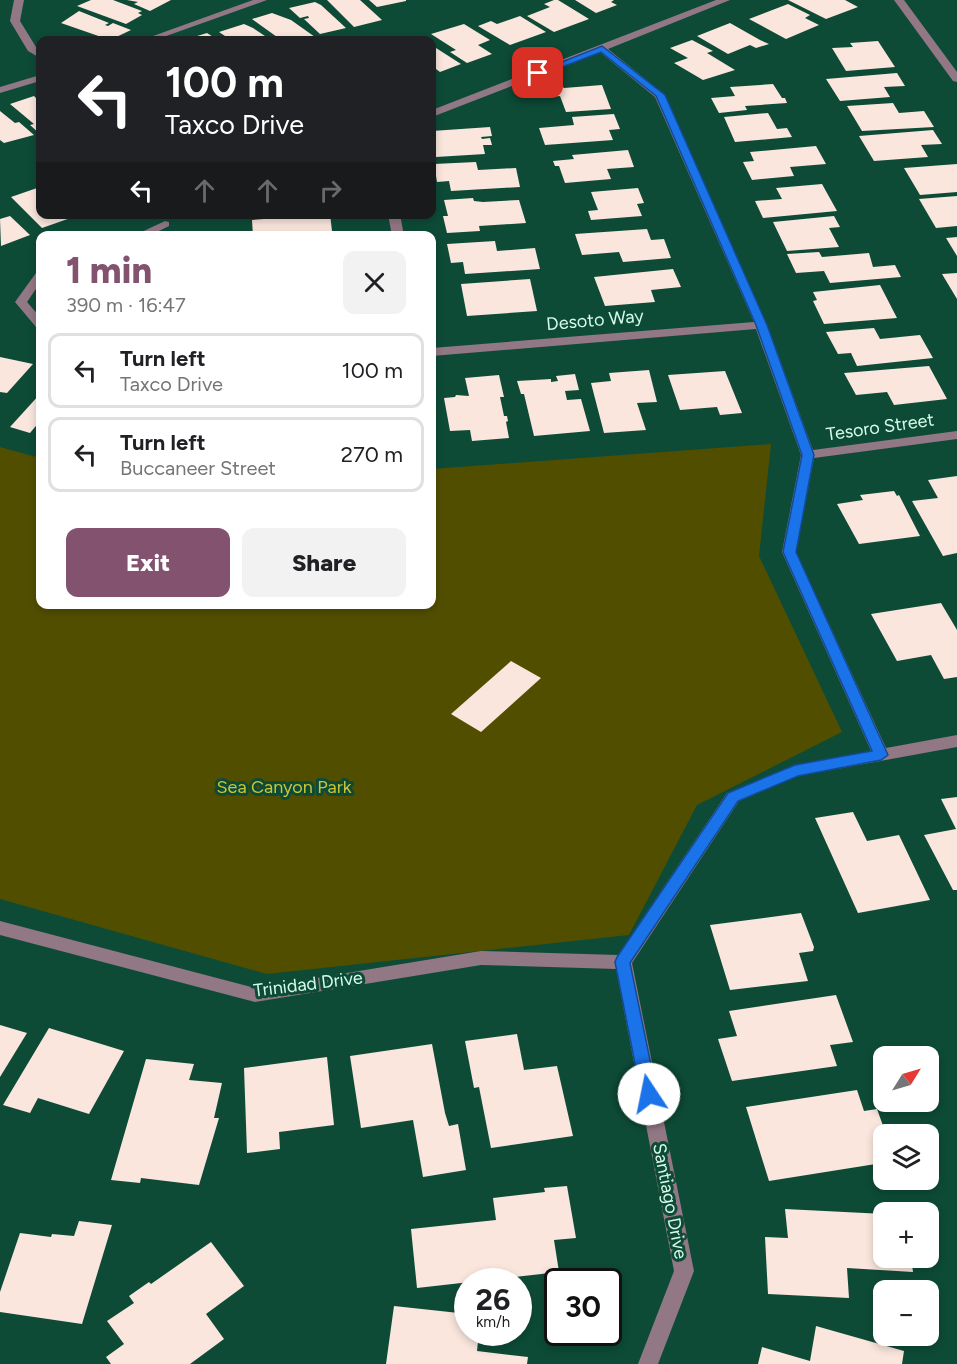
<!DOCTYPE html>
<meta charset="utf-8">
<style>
body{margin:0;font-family:Figtree,sans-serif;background:#f2f2f2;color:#202124;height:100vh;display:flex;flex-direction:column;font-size:22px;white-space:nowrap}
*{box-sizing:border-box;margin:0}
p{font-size:20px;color:#757577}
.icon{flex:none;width:33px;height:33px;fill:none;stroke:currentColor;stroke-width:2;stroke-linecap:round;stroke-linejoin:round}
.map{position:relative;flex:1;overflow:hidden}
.sheet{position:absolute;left:36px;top:231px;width:400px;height:378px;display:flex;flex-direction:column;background:#fff;border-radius:12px;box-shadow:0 3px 9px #0003}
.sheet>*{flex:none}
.top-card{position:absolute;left:36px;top:36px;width:400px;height:183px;border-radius:12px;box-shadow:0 3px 9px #0003;background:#202124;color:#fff;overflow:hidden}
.needle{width:39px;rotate:53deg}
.controls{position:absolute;left:873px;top:1046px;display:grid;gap:12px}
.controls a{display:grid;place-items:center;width:66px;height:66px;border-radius:12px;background:#fff;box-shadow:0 3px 9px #0003;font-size:30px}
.speed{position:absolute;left:454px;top:1268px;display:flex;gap:12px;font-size:30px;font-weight:700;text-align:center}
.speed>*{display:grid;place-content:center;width:78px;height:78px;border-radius:50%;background:#fff;box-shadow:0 3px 9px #0003;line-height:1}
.speed small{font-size:15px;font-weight:400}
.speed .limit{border:3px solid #111;border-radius:9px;background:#fff;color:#111}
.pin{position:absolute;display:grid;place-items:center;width:51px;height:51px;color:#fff;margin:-26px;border-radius:12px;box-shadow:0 3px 9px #0006}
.me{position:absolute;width:66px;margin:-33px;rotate:349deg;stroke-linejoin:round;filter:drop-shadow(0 0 4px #0008)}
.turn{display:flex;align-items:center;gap:21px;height:126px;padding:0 30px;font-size:27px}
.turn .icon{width:78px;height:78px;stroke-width:2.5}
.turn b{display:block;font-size:42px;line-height:51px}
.lanes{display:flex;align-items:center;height:57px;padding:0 30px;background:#0003;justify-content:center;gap:30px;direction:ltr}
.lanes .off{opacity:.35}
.round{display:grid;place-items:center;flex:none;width:63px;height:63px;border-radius:12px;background:#f2f2f2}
.head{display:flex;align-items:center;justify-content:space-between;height:102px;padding:0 30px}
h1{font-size:36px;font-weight:800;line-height:45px;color:#82526f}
.action{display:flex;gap:12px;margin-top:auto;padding:12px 30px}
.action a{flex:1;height:69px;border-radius:12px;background:#82526f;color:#fff;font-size:24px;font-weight:800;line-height:69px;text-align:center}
.action a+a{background:#f2f2f2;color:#202124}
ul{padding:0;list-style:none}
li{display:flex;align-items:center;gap:18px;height:75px;margin:0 12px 9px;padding:0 18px;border:3px solid #e0e0e0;border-radius:12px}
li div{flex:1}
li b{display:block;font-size:22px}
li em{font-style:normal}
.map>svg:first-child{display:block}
.green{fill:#524e00}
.building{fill:#fae6dd}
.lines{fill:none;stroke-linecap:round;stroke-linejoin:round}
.minor{fill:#927784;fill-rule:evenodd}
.route{fill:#1a73e8;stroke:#114b97;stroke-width:1.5}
.labels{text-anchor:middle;stroke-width:6;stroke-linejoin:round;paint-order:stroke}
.street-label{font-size:18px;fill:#d6fbea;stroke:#0d4b37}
.park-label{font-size:18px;fill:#cbc436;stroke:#0d4b37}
</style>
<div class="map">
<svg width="957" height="1364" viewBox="0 0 957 1364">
<rect width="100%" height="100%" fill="#0d4b37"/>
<polygon class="green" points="771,444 759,556 842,732 697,805 629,935 267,974 0,899 0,447 40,458 40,604 432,604 432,469"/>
<g class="building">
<polygon points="91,0 113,0 142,11 138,13 142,15 126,24 77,6"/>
<polygon points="127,0 171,0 150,11 134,4 138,2"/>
<polygon points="327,0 360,0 382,20 354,27"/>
<polygon points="369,0 406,0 406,1 377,7"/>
<polygon points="554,0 558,0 589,19 554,32 527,16 550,7 544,4"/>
<polygon points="575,0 614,0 611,2 617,5 596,13"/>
<polygon points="788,0 845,0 858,7 826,19"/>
<polygon points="315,2 321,5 346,28 320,34 304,19 309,18 308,16 300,18 289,8"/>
<polygon points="788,4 810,15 805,18 819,25 786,39 749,19"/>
<polygon points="79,11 109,23 105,25 108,26 113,23 131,30 110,40 61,23"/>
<polygon points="272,13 291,20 315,37 304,40 279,40 275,38 277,37 252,19"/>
<polygon points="520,16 546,32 510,45 478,26 491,21 497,24"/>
<polygon points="730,23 760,40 769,44 756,48 750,45 728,54 697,36"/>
<polygon points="244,24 253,28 271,40 231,40 219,32"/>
<polygon points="464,24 490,40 478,45 492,54 467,63 450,52 456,50 431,34"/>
<polygon points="207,33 218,40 184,40"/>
<polygon points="692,40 713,51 707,53 735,70 703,80 674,63 688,58 670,48"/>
<polygon points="878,41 895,67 846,71 832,48 853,47 850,43"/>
<polygon points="436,48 461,64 440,72 436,69 432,71 432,49"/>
<polygon points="897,73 905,86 884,87 890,97 840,101 826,79"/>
<polygon points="549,84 559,84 564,88 602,85 611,109 566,112 560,96 550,97 547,86"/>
<polygon points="773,84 782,98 785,98 787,103 745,106 747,110 719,113 711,98 735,96 730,87"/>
<polygon points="34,96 37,99 40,98 40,134 30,125 34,124 10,104"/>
<polygon points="893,103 899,113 924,111 934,127 862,131 847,106"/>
<polygon points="0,111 15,123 19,122 34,135 4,143 0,140"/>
<polygon points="768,113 777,129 787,128 792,137 735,142 724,117"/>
<polygon points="614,114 620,129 609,130 613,140 545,145 539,128 574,125 572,117"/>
<polygon points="490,127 492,136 481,137 482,139 490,138 492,145 483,145 485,154 436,157 432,131"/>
<polygon points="933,130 942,144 921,145 928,157 874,161 859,136"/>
<polygon points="816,146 826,164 790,167 794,176 752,180 743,162 754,161 750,152"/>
<polygon points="628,150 634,167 607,169 611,179 565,183 559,166 555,166 553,161 574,159 572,155"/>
<polygon points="476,162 478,170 516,168 520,187 451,191 449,181 437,182 434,164"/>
<polygon points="957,164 957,192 920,195 904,168"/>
<polygon points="822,184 837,211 763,218 755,201 782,199 776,188"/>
<polygon points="40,187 40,214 79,215 42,228 11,197"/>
<polygon points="638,188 644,203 637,204 642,216 591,220 588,211 598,210 591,192"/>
<polygon points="957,196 957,226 936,228 919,199"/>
<polygon points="473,198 474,201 483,202 519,200 526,223 479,226 480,231 447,233 443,216 448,216 444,200"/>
<polygon points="330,214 332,231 308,232 308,236 253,236 252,220"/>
<polygon points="10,216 30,235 1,246 0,219"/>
<polygon points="834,216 840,227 829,228 839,247 787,251 773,222"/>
<polygon points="647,229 651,240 664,239 671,258 623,262 619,252 582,255 575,234"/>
<polygon points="957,237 957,256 946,238"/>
<polygon points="495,241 497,251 535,248 540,269 465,274 463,262 451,263 447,244"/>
<polygon points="819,252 822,257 869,253 873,267 895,265 901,277 830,283 824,271 796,273 787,254"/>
<polygon points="673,269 681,287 651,290 655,302 605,306 594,277"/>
<polygon points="957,273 957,299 942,274"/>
<polygon points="530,279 537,311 467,316 461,284"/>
<polygon points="880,285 897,318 824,324 813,301 817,300 813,292"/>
<polygon points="874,328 880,339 920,335 933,358 857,366 851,353 838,354 826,332"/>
<polygon points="0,357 33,364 7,393 0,392"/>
<polygon points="929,366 947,399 894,405 887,392 856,395 844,373"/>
<polygon points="649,370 657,402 637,403 646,430 604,433 591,383 611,381 609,373"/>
<polygon points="725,371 742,413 720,415 717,407 680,410 668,375"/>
<polygon points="575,374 579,390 565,391 567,400 581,399 590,431 534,436 524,394 521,394 517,381 551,379 551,382 558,381 556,376"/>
<polygon points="499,375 504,397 500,397 504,416 507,416 508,421 506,422 509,438 472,441 470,430 450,431 444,398 455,397 456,395 469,396 465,378"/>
<polygon points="40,394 40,421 30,433 10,427"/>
<polygon points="957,476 957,553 943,556 912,501 938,498 928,480"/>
<polygon points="894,491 897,496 899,495 920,536 859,544 837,504 863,500 860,495"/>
<polygon points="941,603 957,630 957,677 944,679 931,655 897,661 871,614"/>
<polygon points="511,661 541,678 481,732 451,714"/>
<polygon points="957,797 957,890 953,890 924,835 956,829 941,799"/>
<polygon points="853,812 867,841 899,835 930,900 858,913 815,818"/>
<polygon points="801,913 814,947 813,951 799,953 808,981 730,990 710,925"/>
<polygon points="836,995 853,1042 830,1045 837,1066 732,1081 718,1039 737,1036 729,1011"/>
<polygon points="0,1025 27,1033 0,1077"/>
<polygon points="49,1028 124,1051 89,1114 38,1098 30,1113 3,1105"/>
<polygon points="517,1034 524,1070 557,1066 573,1136 491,1148 479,1087 474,1088 465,1041"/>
<polygon points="432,1044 445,1113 449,1126 458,1124 466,1170 423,1177 413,1120 361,1128 350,1056"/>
<polygon points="327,1057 334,1125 279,1132 280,1149 247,1153 244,1068"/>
<polygon points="146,1059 194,1064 189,1080 222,1083 214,1118 219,1118 199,1185 141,1178 140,1183 111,1180"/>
<polygon points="857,1090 864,1111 877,1109 886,1134 873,1138 882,1163 769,1181 746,1107"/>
<polygon points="567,1186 576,1238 554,1240 559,1272 417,1288 411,1229 496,1220 493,1198 545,1192 544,1188"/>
<polygon points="785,1209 884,1214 884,1257 911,1257 913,1272 847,1268 849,1298 768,1294 765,1237 788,1238"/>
<polygon points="79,1221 112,1225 82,1324 0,1312 0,1292 20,1233 51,1237 52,1234 74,1236"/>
<polygon points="211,1242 244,1286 206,1314 224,1339 190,1364 111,1364 106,1357 124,1344 107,1321 134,1303 129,1296 149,1282 151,1284"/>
<polygon points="394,1306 468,1314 468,1332 479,1332 477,1351 528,1357 527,1364 386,1364"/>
<polygon points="816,1326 904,1351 902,1364 758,1364 762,1347 810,1361"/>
</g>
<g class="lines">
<g class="minor">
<polygon points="14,0 24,0 20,21 36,47 40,51 40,58 28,51 10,21"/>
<polygon points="253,0 267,0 155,40 142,40"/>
<polygon points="716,0 730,0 608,49 665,95 767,325 813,450 957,431 957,439 814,458 796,552 886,748 957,735 957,747 798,776 739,801 632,963 694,1271 658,1364 638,1364 674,1271 616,969 481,965 255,1002 0,935 0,921 255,988 481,951 618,955 727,793 795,765 871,751 782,552 801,455 756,329 432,356 432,348 754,322 655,97 600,52 432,117 432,110"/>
<polygon points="894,0 904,0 957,72 957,82 953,81"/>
<polygon points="40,75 40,81 0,93 0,87"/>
<polygon points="388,214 400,214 404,236 392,236"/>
<polygon points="165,221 169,222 169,226 149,236 133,236"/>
<polygon points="40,271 40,283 27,302 40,317 40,328 36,327 15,302 36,273"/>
</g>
</g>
<polygon class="route" points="602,46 665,95 767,325 814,455 796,552 888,755 881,760 798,776 738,801 630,963 657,1094 655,1099 649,1102 643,1099 641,1094 615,962 617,957 728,793 795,765 872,751 783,552 802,455 756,325 656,96 601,52 541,75 534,73"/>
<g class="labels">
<g class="street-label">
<text transform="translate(595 320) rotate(-5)" y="6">Desoto Way</text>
<text transform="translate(880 427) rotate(-8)" y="6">Tesoro Street</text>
<text transform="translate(308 984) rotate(-7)" y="6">Trinidad Drive</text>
<text transform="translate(670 1201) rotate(79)" y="6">Santiago Drive</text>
</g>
<g class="park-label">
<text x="284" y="793">Sea Canyon Park</text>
</g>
</g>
</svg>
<div class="controls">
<a><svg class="needle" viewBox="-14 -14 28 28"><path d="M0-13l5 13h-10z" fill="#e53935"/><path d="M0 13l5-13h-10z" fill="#757577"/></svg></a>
<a><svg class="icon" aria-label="layers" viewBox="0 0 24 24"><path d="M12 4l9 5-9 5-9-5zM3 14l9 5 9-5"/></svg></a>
<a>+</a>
<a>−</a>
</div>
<div class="speed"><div>26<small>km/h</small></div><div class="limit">30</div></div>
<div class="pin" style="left:538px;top:73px;background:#d93025"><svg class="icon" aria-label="arrive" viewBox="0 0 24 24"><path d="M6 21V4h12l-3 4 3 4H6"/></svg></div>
<svg class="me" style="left:649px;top:1094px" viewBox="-20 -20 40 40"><circle r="19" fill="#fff"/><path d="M0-13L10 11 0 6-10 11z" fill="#1a73e8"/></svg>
<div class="top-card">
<div class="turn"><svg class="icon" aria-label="left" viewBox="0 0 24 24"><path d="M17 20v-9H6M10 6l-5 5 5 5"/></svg><div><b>100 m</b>Taxco Drive</div></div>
<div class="lanes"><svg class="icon" aria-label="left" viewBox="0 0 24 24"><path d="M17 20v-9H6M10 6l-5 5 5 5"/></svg><svg class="icon off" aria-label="ahead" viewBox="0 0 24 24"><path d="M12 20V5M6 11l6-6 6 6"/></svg><svg class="icon off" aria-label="ahead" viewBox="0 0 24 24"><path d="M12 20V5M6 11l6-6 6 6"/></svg><svg class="icon off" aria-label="right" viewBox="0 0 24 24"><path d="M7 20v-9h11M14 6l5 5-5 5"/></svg></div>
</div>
<section class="sheet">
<div class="head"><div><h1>1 min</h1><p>390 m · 16:47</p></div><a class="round"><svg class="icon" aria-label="close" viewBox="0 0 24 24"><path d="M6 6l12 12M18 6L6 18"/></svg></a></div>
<ul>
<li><svg class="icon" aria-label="left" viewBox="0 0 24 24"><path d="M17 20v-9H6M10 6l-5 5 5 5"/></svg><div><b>Turn left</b><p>Taxco Drive</p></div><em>100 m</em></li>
<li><svg class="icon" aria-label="left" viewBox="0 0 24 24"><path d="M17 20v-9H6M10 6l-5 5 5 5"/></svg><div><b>Turn left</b><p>Buccaneer Street</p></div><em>270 m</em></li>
</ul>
<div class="action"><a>Exit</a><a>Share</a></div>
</section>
</div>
